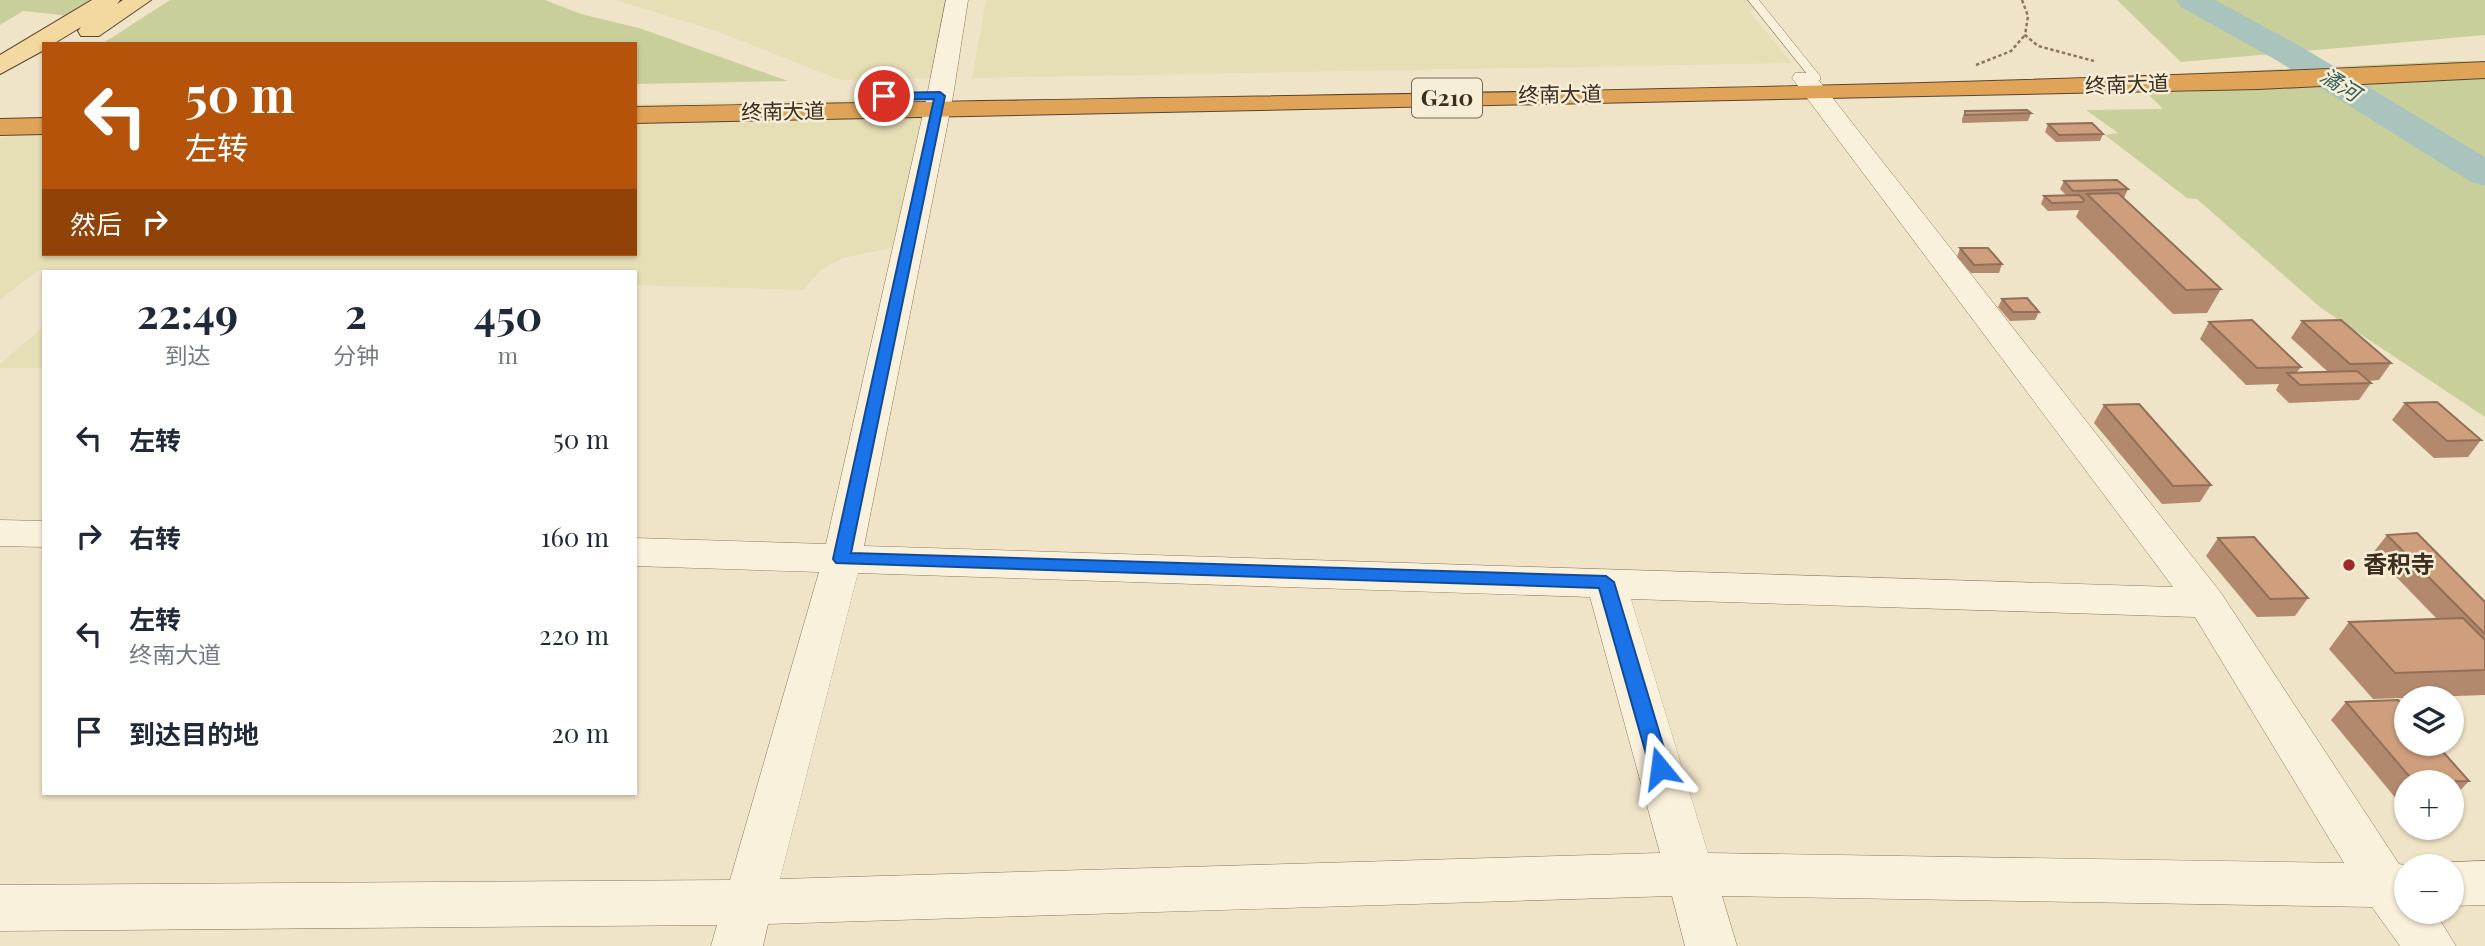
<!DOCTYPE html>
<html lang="zh">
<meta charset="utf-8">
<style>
body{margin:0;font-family:"Playfair Display","Noto Sans SC",serif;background:#f6f6f7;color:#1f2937;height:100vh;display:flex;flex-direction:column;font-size:26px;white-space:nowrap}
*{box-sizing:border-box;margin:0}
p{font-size:23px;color:#747a83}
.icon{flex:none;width:38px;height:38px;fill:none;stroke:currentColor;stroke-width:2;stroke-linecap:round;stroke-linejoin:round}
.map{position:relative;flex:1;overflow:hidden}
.panel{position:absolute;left:42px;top:270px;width:595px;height:525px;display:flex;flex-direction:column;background:#fff;border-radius:0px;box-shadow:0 2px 5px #0004}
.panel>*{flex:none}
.guide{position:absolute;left:42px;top:42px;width:595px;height:214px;border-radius:0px;box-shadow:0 2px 5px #0004;background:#b45309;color:#fff;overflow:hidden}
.tools{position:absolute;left:2394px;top:686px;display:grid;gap:14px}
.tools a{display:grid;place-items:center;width:70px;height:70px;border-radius:50%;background:#fff;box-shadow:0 2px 5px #0004;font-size:35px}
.pin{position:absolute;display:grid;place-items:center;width:60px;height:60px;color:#fff;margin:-30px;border:4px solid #fff;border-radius:50%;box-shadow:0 2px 7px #0007}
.me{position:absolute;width:77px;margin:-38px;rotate:344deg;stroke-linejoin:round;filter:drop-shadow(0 0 5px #0008)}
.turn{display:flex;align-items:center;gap:24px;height:147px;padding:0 28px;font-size:32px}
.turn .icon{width:91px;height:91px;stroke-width:2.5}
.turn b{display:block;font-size:49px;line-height:60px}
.then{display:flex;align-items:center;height:66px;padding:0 28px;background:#0003;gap:14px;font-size:26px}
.eta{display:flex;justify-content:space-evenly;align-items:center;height:119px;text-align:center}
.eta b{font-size:42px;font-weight:700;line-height:49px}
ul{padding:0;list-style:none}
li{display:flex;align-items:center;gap:21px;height:98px;padding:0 28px}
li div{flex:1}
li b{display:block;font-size:26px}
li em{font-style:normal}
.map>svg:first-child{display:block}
.farmland{fill:#e6deb5}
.green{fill:#c9cf9b}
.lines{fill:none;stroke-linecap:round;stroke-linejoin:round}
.river{fill:#a9c4bc;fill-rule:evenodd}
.lane-casing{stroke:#8d765c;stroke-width:1}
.street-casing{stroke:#8d765c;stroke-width:1}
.primary-casing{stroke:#5b4430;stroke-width:2}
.highway-casing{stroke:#5b4430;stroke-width:2}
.path{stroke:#8d765c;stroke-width:2.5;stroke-dasharray:3.5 2.5;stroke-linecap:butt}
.lane{fill:#faf1dc;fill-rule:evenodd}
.street{fill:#faf1dc;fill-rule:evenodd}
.primary{fill:#f3d9a0;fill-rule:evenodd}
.highway{fill:#e0a458;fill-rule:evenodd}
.wall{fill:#b2896c}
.building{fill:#cf9f7d;stroke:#916f58;stroke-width:2}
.route{fill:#1a73e8;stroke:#114b97;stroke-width:2}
.poi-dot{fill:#9e2a2b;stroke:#f7eed8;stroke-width:2.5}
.labels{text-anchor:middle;stroke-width:5;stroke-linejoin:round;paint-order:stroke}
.far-street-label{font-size:21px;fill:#3d2e20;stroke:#f7eed8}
.far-water-label{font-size:21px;font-style:italic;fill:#2f5d5a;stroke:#f7eed8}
.shield{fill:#f7eed8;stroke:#756857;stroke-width:2}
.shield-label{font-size:23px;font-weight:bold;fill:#3d2e20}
.poi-label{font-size:24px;font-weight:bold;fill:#3d2e20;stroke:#f7eed8;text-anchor:start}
</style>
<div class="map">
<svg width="2485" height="946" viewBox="0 0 2485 946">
<rect width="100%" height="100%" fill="#f0e4c8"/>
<g class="farmland">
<polygon points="616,0 969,0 955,78 840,80 719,32"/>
<polygon points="986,0 1752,0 1759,10 1749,11 1792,63 972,78"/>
<polygon points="930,98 910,244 843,258 822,269 803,290 635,285 635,271 37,271 0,300 0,138 10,136 44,129 44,254 635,254 635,104"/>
<polygon points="44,326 44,368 0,368 0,364"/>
</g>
<g class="green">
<polygon points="0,0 108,0 79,17 23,11 0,25"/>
<polygon points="170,0 545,0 581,14 639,28 788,81 635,84 635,44 102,44"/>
<polygon points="2117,0 2485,0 2485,35 2181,62"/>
<polygon points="2455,61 2485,62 2485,417 2321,308 2197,199 2187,198 2105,135 2118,133 2086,110 2163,109 2147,93 2201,91 2179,74"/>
</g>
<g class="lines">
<polygon class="river" points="2176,0 2215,0 2300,46 2485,157 2485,186 2471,182 2276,60 2181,7"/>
<defs>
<polygon id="lane" points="1748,0 1759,0 1820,76 1820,80 1812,80"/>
<g id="street">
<path d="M 946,0 L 968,0 L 953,96 L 864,546 L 2173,587 L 1792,78 L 1795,73 L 1813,73 L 2221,593 L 2399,864 L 2412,866 L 2406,866 L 2406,912 L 2435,912 L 2456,946 L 2400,946 L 2372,907 L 1722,896 L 1737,946 L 1685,946 L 1672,896 L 768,924 L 763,946 L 711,946 L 717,925 L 0,931 L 0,885 L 730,880 L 819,572 L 635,566 L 635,538 L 826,544 L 927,96 ZM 858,573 L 1590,597 L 1660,853 L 780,879 ZM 1631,599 L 2195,617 L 2344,863 L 1708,853 Z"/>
<polygon points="0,520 44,521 44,547 0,546"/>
<polygon points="2485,861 2485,905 2452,906 2452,866 2441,866 2452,862"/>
</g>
<polygon id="primary" points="92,0 120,0 117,4 123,0 151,0 99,36 81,36 78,31 81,27 53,44 44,44 44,50 0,74 0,55"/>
<g id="highway">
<path d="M 2485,62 L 2485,78 L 2259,89 L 635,123 L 635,107 C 1252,95 1869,92 2485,62 Z"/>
<polygon points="44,118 44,134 0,135 0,119"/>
</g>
</defs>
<use href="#lane" class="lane-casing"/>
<use href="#street" class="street-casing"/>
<use href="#primary" class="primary-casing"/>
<use href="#highway" class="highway-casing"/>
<g class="path">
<polyline points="2022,0 2028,16 2025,35 2038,46 2094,61"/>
<polyline points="1976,65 2011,51 2025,35"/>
</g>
<use href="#lane" class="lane"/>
<use href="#street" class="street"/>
<use href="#primary" class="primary"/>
<use href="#highway" class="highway"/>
</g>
<g class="wall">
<polygon points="1965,111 2031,113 2028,121 1962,123 1962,119"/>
<polygon points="2048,124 2103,134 2100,141 2056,142 2045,132"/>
<polygon points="2064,181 2128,189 2124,198 2123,198 2221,289 2207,313 2173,314 2076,217 2079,210 2048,211 2041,204 2044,196 2066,195 2060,189"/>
<polygon points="1960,248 2002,264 1999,273 1971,273 1957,257"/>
<polygon points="2002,299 2039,312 2035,320 2010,321 1998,307"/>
<polygon points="2302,321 2391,363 2379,380 2368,381 2371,383 2359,400 2289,403 2276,390 2279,384 2246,385 2200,339 2209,322 2301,367 2297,372 2327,371 2291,338"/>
<polygon points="2405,403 2481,440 2468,457 2434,458 2392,420"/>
<polygon points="2104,405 2211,485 2200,502 2162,504 2094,423"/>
<polygon points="2387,535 2485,602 2485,695 2373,699 2329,649 2349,622 2437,619 2373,553"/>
<polygon points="2218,538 2308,598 2295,616 2257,617 2206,556"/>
<polygon points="2346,702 2469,781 2452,799 2452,782 2406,782 2406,800 2398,801 2331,720"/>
</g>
<g class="building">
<polygon points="2027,110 2031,113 1965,115 1965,111"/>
<polygon points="2092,123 2103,134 2059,135 2048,124"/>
<polygon points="2117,180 2128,189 2073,191 2064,181"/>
<polygon points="2118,193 2221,289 2186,290 2087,194"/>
<polygon points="2079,195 2084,200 2083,202 2052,203 2044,196"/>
<polygon points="1960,248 1988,248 2002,264 1974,265"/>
<polygon points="2027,298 2039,312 2013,312 2002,299"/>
<polygon points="2252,320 2301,367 2257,368 2209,322"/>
<polygon points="2341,320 2391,363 2350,364 2302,321"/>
<polygon points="2357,371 2371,383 2300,385 2287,373"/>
<polygon points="2437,402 2481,440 2447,441 2405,403"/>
<polygon points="2139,404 2211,485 2173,486 2104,405"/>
<polygon points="2417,533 2485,602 2485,634 2387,535"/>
<polygon points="2254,537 2308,598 2270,599 2218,538"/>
<polygon points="2463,618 2485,640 2485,670 2395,673 2349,622"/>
<polygon points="2398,700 2406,709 2406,744 2436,744 2469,781 2414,782 2346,702"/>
</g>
<polygon class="route" points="940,92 945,96 851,553 1606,576 1614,582 1670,768 1667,774 1653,774 1650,768 1599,588 836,563 833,559 934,99 884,100 879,96 884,93"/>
<circle class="poi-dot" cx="2349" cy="565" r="7"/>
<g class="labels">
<g class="far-street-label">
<text transform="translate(2127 85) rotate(-2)" y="7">终南大道</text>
<text transform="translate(1560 95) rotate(-1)" y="7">终南大道</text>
<text transform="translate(783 112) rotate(-1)" y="7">终南大道</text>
</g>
<g class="far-water-label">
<text transform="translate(2340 85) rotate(32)" y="7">潏河</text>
</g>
<rect class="shield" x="1412" y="78.5" width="70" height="39" rx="5"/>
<g class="shield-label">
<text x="1447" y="106">G210</text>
</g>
<g class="poi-label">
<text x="2363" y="573">香积寺</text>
</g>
</g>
</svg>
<div class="tools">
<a><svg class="icon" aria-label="layers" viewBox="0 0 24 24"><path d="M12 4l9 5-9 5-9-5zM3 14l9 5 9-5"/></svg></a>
<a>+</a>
<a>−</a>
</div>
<div class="pin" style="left:884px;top:96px;background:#d93025"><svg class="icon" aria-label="arrive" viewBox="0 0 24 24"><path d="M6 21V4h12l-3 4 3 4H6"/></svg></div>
<svg class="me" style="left:1660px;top:768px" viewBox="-20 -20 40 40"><path d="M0-17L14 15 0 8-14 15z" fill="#1a73e8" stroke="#fff" stroke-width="4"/></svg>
<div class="guide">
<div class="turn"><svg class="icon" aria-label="left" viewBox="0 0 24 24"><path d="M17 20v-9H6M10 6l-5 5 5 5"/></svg><div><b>50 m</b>左转</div></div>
<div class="then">然后<svg class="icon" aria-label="right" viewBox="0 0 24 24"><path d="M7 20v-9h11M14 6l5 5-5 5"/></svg></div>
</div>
<section class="panel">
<div class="eta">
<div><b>22:49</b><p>到达</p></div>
<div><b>2</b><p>分钟</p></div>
<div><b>450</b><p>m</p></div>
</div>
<ul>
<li><svg class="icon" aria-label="left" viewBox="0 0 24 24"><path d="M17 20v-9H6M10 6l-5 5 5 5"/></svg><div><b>左转</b></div><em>50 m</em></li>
<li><svg class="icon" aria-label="right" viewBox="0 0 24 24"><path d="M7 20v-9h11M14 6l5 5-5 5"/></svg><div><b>右转</b></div><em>160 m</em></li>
<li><svg class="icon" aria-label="left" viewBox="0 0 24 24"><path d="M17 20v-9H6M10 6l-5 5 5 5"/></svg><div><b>左转</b><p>终南大道</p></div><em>220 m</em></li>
<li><svg class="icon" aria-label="arrive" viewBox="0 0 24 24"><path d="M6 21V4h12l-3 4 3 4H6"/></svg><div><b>到达目的地</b></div><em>20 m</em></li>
</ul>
</section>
</div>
